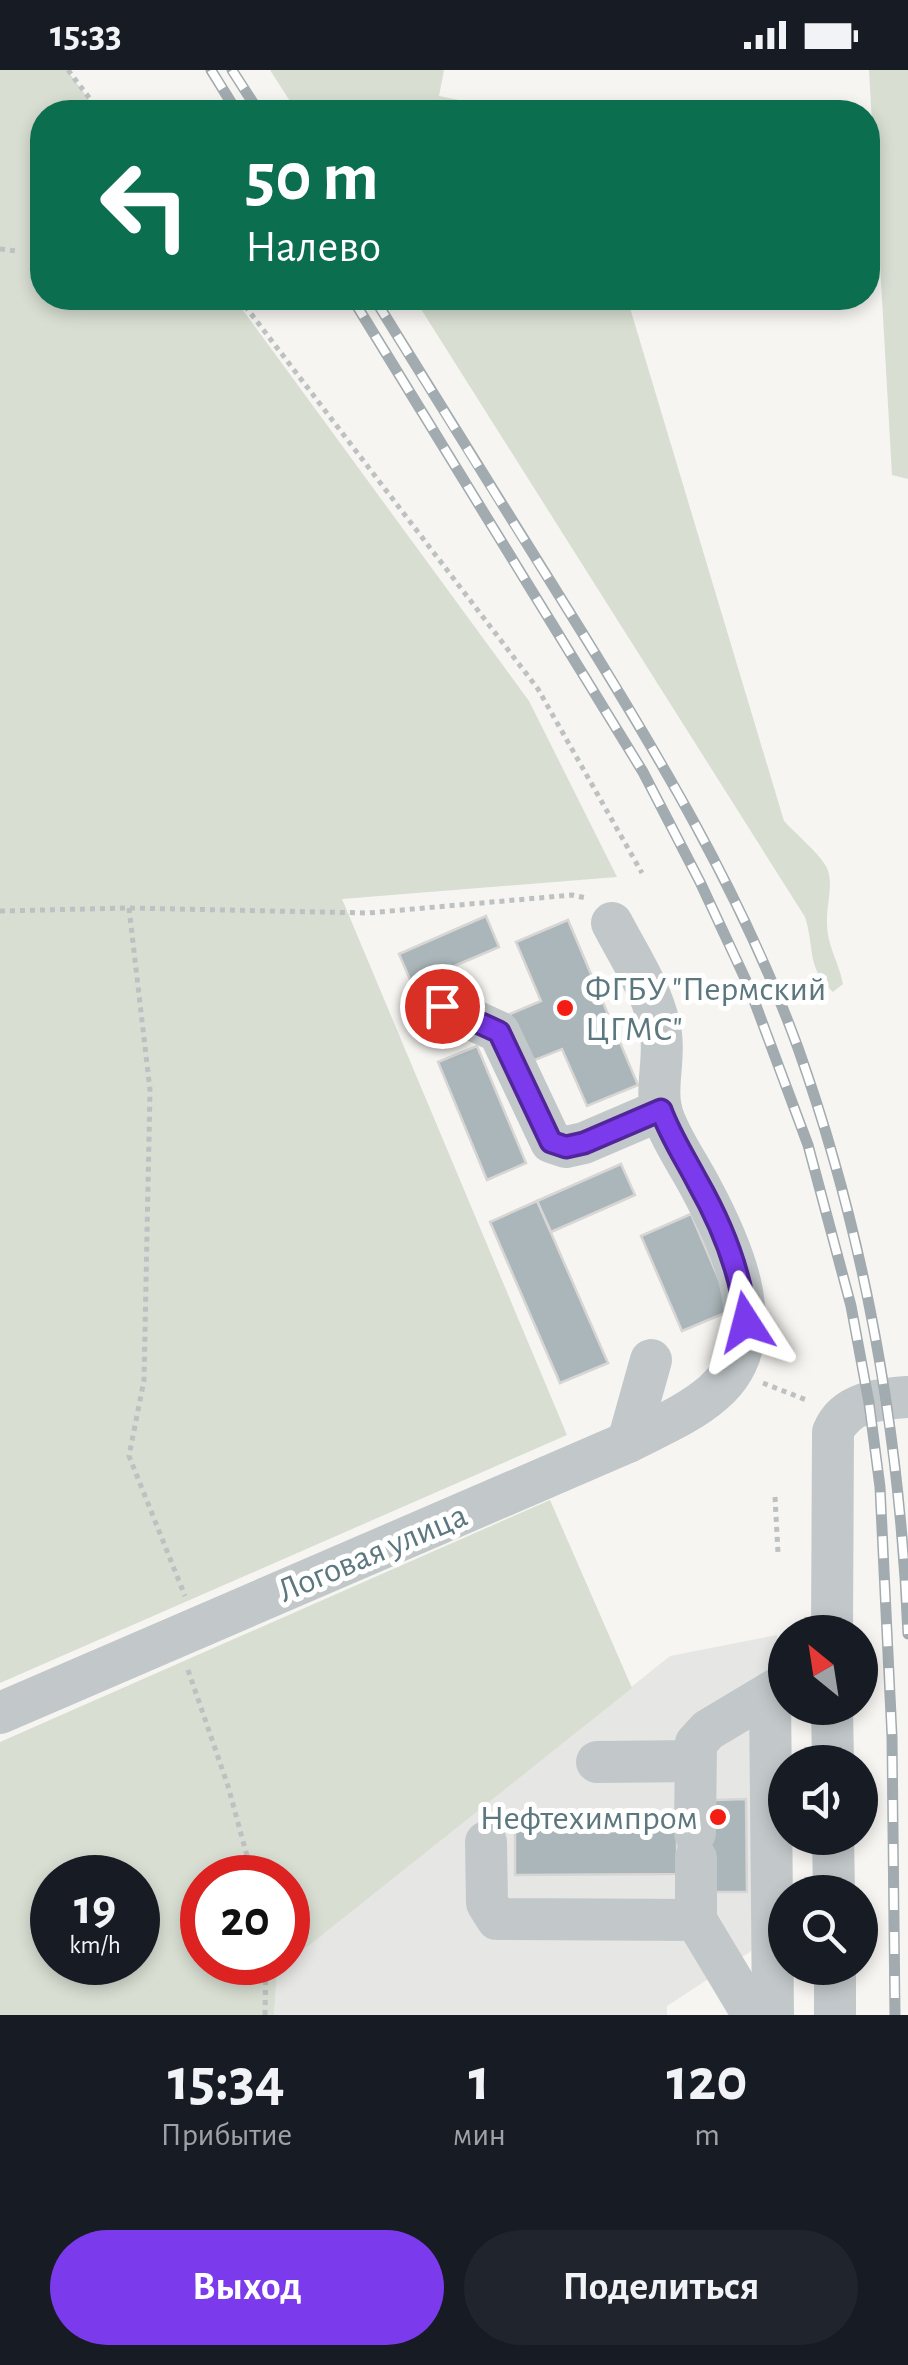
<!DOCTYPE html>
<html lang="ru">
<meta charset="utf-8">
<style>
body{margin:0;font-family:"Alegreya Sans",sans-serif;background:#20242c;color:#f1f3f6;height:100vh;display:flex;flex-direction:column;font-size:38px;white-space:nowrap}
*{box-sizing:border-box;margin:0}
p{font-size:32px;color:#9ea1a6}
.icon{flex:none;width:55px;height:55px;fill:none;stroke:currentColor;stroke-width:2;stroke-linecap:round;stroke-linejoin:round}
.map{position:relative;height:1945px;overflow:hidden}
.side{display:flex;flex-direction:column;background:#171b24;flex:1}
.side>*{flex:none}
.hud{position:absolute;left:30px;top:30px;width:850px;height:210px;border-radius:40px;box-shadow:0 5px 15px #0003;background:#0b6e4f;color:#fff;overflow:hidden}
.needle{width:65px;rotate:330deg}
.tools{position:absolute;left:768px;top:1545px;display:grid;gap:20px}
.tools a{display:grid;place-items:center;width:110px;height:110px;border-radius:50%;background:#171b24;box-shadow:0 5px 15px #0003;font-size:50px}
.speed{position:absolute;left:30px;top:1785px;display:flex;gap:20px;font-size:50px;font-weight:700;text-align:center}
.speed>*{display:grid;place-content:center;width:130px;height:130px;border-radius:50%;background:#171b24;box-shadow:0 5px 15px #0003;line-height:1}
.speed small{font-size:25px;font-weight:400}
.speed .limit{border:15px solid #d22;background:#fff;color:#111}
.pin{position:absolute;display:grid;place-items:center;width:85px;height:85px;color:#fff;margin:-42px;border:5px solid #fff;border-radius:50%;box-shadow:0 2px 10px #0007}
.me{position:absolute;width:110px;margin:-55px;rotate:351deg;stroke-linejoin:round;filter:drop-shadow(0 0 8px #0008)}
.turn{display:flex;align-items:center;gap:35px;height:210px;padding:0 50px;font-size:45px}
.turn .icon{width:130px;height:130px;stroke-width:2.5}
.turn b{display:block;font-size:70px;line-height:85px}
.eta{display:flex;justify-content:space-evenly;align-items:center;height:170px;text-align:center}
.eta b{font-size:60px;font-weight:700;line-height:70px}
.primary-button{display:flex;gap:20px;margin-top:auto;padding:20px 50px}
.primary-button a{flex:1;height:115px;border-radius:60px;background:#7c3aed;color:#fff;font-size:40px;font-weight:700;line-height:115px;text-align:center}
.primary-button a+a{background:#20242c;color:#f1f3f6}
.status{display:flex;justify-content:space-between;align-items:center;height:70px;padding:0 50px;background:#171b24;direction:ltr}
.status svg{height:28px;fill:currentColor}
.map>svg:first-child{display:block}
.built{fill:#e6e6e4}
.green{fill:#d8ded2;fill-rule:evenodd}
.building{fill:#aab6b9;stroke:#d7d6d4;stroke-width:2.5}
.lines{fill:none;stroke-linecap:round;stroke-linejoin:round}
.path{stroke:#bdc1c2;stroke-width:5;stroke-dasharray:5 5;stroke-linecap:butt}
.minor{stroke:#c2c8ca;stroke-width:42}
.rail-casing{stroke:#a2abaf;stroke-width:11}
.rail{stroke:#fff;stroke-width:8;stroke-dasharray:22;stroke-linecap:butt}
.route-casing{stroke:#51269a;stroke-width:25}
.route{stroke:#7c3aed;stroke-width:18}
.poi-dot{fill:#f41d13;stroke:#fff;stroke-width:4}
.labels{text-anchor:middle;stroke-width:10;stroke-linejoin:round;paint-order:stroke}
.poi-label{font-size:35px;fill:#5d777f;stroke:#fff;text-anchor:start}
.street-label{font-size:35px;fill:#5d777f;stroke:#fff}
</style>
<div class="status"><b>15:33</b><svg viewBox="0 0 49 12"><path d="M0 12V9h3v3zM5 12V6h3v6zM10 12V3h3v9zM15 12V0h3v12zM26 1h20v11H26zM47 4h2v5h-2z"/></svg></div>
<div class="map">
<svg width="908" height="1945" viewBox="0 0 908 1945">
<rect width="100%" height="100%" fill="#f6f5f1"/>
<polygon class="built" points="777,1565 787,1822 785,1859 667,1936 667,1945 274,1945 277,1900 670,1586"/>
<g class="green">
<polygon points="0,0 67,0 98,42 42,42 42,228 234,228 529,631 617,807 342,829 567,1365 0,1613"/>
<polygon points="270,0 444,0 439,26 519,42 297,42"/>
<polygon points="869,0 908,0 908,409 892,405"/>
<path d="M 414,228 L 627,228 L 784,751 C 795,763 821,785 827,798 C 834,814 826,837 827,853 C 827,876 839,892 843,914 L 833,922 C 806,898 815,878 805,847 Z"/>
<path d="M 550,1430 L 632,1618 L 288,1892 L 288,1808 L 202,1808 L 202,1892 L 287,1893 L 277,1900 L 274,1945 L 0,1945 L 0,1672 ZM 52,1808 L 138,1808 L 138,1892 L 52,1892 Z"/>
</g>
<g class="building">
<polygon points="486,846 499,877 412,914 399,884"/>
<polygon points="568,850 638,1015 587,1036 562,979 530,992 510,944 541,931 516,872"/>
<polygon points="477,976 526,1093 487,1110 438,992"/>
<polygon points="621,1094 635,1125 551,1162 537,1131"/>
<polygon points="537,1131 608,1293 560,1313 490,1152"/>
<polygon points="691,1144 732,1240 682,1261 641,1166"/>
<polygon points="746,1729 747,1822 715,1822 677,1788 677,1764 714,1730"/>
<polygon points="677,1744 677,1804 515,1805 515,1745"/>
</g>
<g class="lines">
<g class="path">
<polyline points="68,0 100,42"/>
<polyline points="0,179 17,181"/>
<polyline points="239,228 538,619 642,803"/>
<polyline points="129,838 150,1020 144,1310 129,1386 185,1526"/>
<polyline points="0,841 129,838 368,843 572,825 586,828"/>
<polyline points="763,1313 809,1331"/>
<polyline points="775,1427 778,1483"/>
<polyline points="188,1600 228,1716 253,1808"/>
<polyline points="265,1945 266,1892"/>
</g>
<g class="minor">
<polyline points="442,936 499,962 551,1072 566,1077 584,1073 661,1040"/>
<polyline points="628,1372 651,1290"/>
<path d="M 832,1562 L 833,1362 C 845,1332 879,1329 908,1327"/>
<polyline points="770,1623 773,1945"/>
<polyline points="832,1638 833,1692"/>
<path d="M 0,1643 L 628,1372 C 657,1357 689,1344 713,1323 C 775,1270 733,1178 702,1120 C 690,1096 672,1072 663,1046 C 654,1020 665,992 661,964 C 655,924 630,888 612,853"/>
<polyline points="597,1692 695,1691"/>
<polyline points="695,1763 696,1673 708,1660 785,1614"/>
<polyline points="833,1768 834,1822"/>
<polyline points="486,1772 487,1833 497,1849 696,1850"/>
<polyline points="696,1788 696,1850 753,1945"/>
<polyline points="835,1898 835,1945"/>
</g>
<defs>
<g id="rail">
<polyline points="211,0 237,42"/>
<polyline points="232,0 259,42"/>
<polyline points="352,228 643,702 700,812 749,917 808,1075 851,1236 869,1333 880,1417 892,1667 895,1945"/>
<path d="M 374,228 C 439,333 504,438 570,543 C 656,681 742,824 798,978 C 865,1166 900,1365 908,1564"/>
</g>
</defs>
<use href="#rail" class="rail-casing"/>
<use href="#rail" class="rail"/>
</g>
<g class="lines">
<defs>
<path id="route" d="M 442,936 L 499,962 L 551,1072 L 566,1077 L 584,1073 L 661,1040 C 670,1065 685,1088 697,1111 C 722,1155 741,1201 746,1252"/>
</defs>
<use href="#route" class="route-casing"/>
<use href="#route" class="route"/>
</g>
<g class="poi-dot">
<circle cx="565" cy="938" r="10"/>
<circle cx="718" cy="1747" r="10"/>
</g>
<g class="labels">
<g class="poi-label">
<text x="585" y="930">ФГБУ "Пермский<tspan x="585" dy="40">ЦГМС"</tspan></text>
<text x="698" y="1759" text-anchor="end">Нефтехимпром</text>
</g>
<g class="street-label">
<text transform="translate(372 1482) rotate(-23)" y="12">Логовая улица</text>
</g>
</g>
</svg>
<div class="tools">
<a><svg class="needle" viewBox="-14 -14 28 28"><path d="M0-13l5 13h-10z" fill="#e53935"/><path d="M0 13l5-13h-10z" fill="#9ea1a6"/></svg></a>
<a><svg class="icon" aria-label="sound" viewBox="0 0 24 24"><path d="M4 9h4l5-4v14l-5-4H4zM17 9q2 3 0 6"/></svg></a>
<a><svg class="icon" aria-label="search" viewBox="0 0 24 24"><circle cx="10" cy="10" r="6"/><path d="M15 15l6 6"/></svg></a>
</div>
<div class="speed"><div>19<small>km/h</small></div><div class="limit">20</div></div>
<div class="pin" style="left:442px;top:936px;background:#d93025"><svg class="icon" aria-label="arrive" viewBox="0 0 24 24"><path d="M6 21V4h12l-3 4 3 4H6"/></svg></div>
<svg class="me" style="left:746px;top:1252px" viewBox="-20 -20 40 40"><path d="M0-17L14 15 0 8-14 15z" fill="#7c3aed" stroke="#fff" stroke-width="4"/></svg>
<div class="hud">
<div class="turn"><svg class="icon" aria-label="left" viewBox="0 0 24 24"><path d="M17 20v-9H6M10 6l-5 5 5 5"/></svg><div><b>50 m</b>Налево</div></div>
</div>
</div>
<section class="side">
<div class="eta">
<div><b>15:34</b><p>Прибытие</p></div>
<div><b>1</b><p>мин</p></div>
<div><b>120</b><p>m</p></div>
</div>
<div class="primary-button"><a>Выход</a><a>Поделиться</a></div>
</section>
